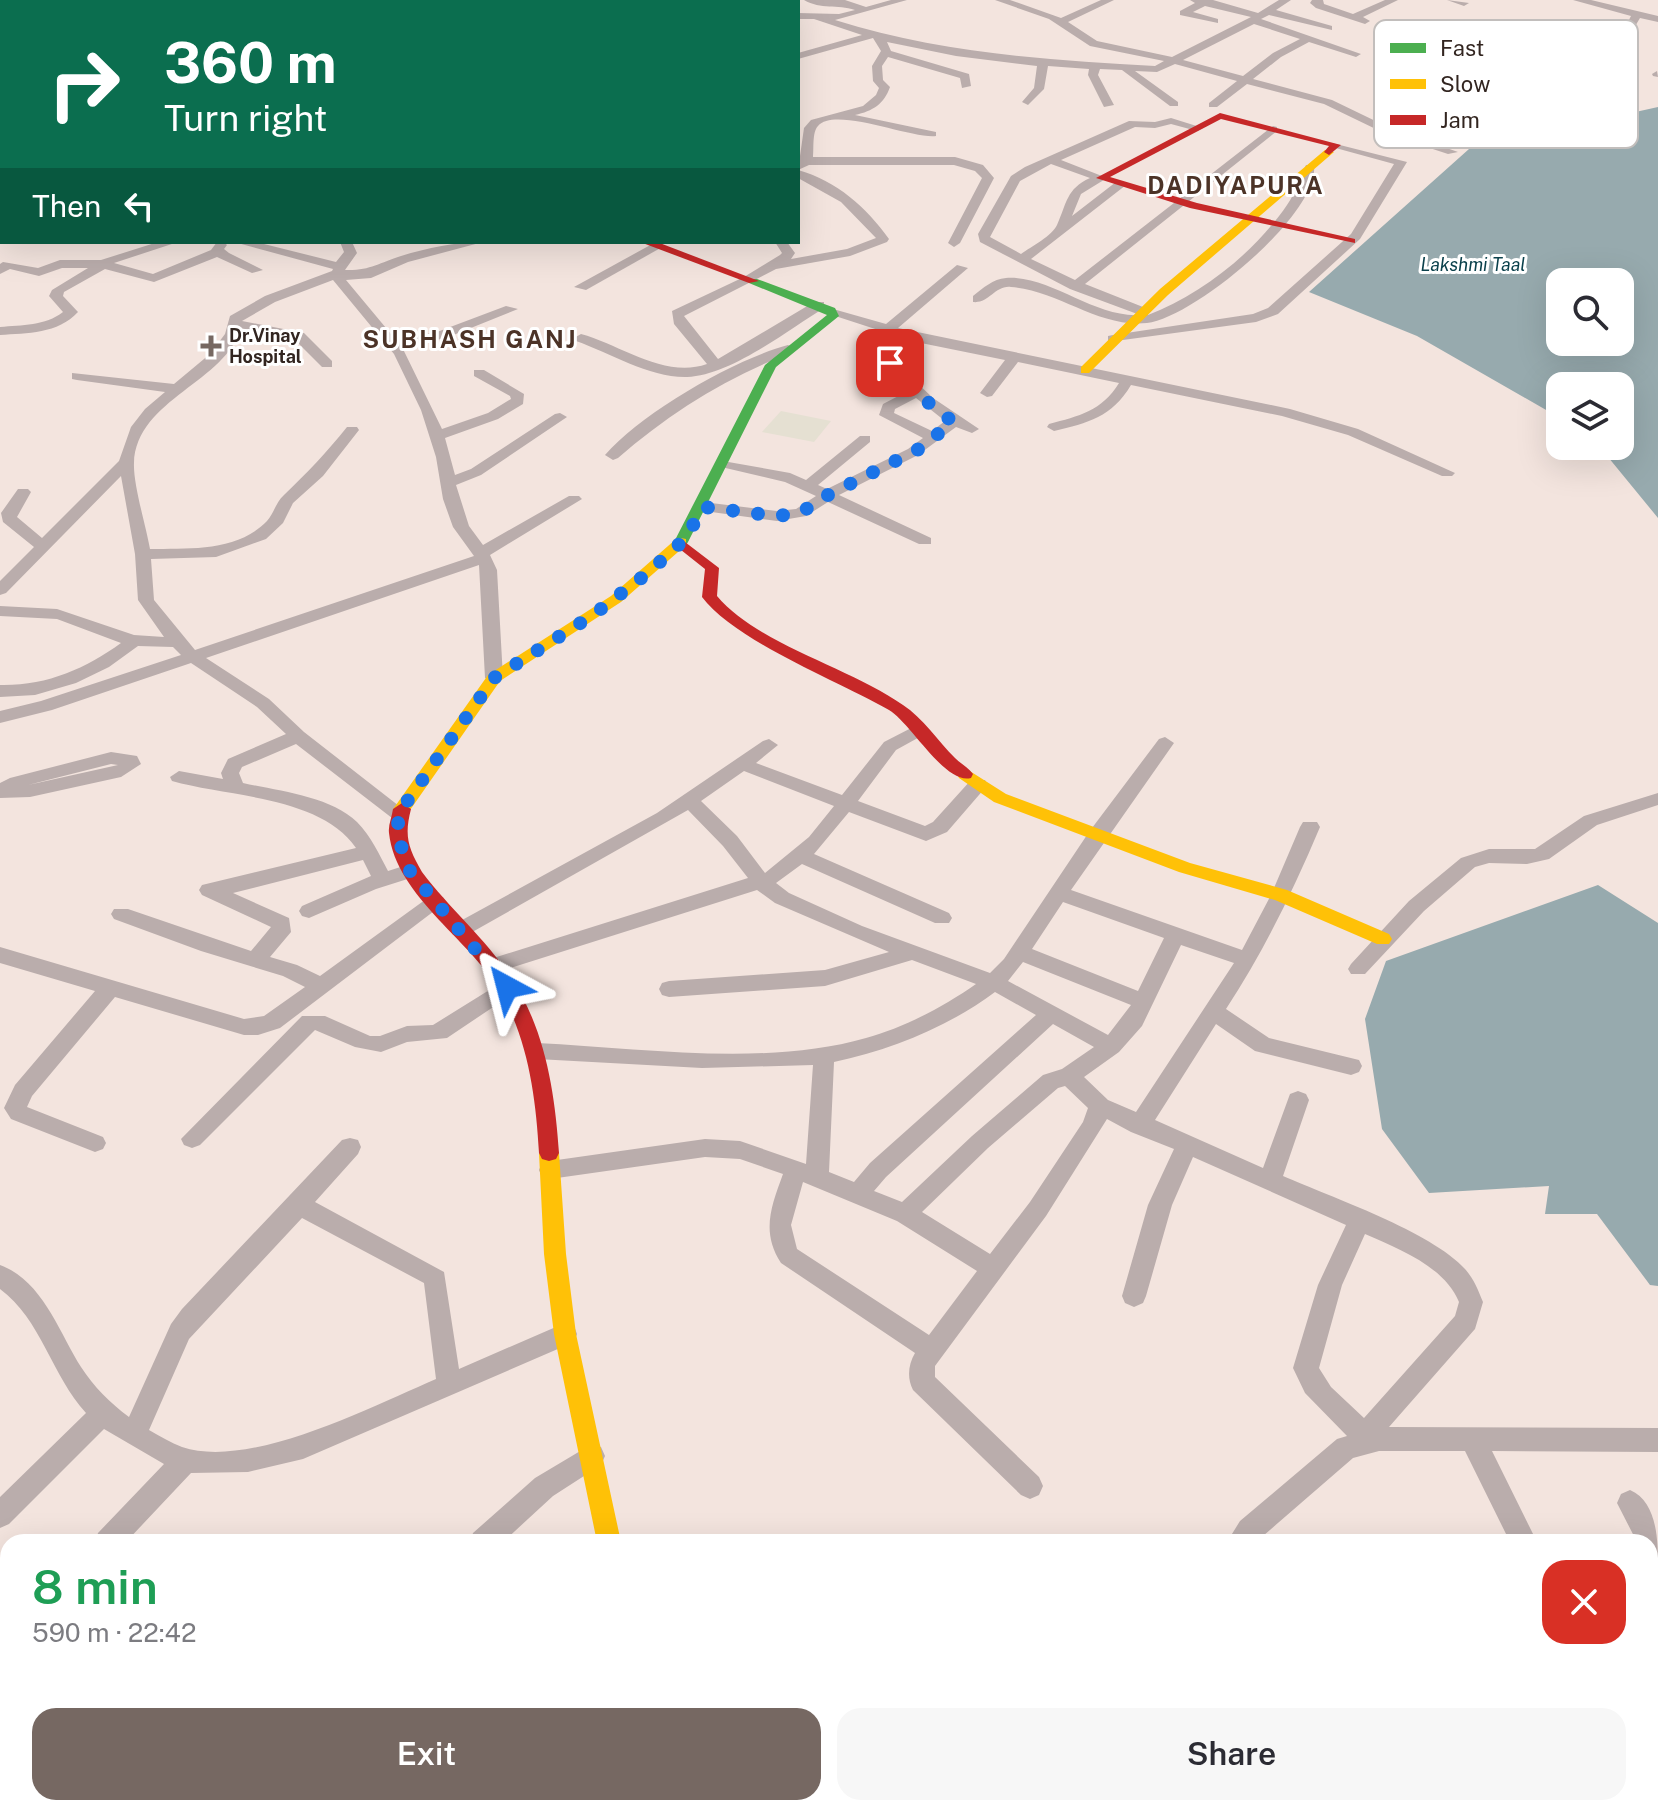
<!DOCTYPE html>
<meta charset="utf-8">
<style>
body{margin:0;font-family:"Public Sans",sans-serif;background:#f7f7f7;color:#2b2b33;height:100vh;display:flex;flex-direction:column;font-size:30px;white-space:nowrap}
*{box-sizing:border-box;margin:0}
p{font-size:26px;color:#7c7c81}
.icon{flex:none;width:44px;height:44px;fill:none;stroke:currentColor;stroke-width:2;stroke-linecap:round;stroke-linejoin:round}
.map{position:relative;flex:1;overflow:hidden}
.panel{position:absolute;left:0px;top:1534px;width:1658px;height:282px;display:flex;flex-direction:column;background:#fff;border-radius:24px 24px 0 0;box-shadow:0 8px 32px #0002}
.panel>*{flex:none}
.hud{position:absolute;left:0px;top:0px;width:800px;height:244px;box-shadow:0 8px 32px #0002;background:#0b6e4f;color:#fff;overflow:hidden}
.fabs{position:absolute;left:1546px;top:268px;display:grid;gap:16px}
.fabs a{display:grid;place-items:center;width:88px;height:88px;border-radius:16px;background:#fff;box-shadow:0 8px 32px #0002;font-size:40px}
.pin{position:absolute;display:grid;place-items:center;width:68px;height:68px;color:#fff;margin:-34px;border-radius:16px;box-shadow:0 4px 12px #0006}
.me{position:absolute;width:88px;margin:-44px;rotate:322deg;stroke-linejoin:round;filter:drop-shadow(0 0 6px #0008)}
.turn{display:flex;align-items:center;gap:28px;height:168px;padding:0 32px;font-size:36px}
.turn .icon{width:104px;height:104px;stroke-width:2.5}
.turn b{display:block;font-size:56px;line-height:68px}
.then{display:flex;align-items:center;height:76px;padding:0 32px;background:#0003;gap:16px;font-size:30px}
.round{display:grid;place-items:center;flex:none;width:84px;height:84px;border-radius:24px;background:#f7f7f7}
.summary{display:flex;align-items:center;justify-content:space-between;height:136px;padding:0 32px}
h1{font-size:48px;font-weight:600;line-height:60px;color:#1e9e55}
.action{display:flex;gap:16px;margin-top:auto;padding:16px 32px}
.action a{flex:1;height:92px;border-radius:24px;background:#766862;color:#fff;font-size:32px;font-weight:600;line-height:92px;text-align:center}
.action a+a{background:#f7f7f7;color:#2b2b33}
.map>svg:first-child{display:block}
.green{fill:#e5e0d2}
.water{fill:#97aaae;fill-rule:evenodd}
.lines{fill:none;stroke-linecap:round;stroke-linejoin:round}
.street{fill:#baadac;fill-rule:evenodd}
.fast{fill:#4caf50;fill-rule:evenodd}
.slow{fill:#ffc107;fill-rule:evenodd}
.jam{fill:#c62828;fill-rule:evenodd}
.route{stroke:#1a73e8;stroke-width:14;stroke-dasharray:0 25.2}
.poi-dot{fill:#766862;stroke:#fff;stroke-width:3}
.labels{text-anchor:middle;stroke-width:6;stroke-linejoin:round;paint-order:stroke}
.far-water-label{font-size:18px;font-style:italic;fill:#0b414c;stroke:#fff}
.far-poi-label{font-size:18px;font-weight:bold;fill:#322520;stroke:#fff;text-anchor:start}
.far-district-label{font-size:24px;font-weight:bold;letter-spacing:2px;fill:#4c3327;stroke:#fff}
.key{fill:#fff;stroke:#c2bebc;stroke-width:2}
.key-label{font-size:22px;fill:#322520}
</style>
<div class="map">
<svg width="1658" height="1815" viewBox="0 0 1658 1815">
<rect width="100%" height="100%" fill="#f3e4de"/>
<polygon class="green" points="781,411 831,421 814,442 762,432"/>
<g class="water">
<path d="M 1658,107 L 1658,518 L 1599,446 L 1620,446 L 1620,386 L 1560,386 L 1560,418 L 1417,336 L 1309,292 L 1469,149 ZM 1560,282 L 1620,282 L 1620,342 L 1560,342 Z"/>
<polygon points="1598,885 1658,923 1658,1286 1650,1285 1597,1214 1545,1214 1549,1186 1429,1193 1382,1129 1365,1019 1386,961"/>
</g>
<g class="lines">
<g class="street">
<polygon points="0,0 11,0 0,5"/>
<polygon points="25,0 41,0 24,2"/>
<polygon points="177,0 191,0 176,2"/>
<polygon points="236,0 250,0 235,2"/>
<polygon points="357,0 371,0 372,2 358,2"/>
<polygon points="388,0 402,0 387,2"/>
<polygon points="439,0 452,0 438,2"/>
<polygon points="500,0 514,0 499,2"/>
<polygon points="567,0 583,0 584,2 568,2"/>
<polygon points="633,0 646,0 632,2"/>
<polygon points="703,0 720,0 721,2 704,2"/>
<path d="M 804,0 L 845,0 L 866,7 L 891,0 L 907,0 L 835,20 C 940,53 1046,60 1155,66 L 1164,61 L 1090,46 L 1049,19 L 995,0 L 1010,0 L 1061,18 L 1101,0 L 1114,0 L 1068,22 L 1097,41 L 1172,57 L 1251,17 L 1205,6 L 1193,12 L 1218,19 L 1218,23 L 1180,15 L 1180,11 L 1195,3 L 1190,0 L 1213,0 L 1258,13 L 1279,0 L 1291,0 L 1276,10 L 1332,26 L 1332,30 L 1269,15 L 1261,19 L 1361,54 L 1356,57 L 1309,42 L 1281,57 L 1253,79 L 1332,100 L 1392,129 L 1458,152 L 1448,154 L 1384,133 L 1324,104 L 1247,84 L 1217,107 L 1209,107 L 1209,103 L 1237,81 L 1175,64 L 1157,72 L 1135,71 L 1178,102 L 1178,106 L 1170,106 L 1122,70 L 1100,69 L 1098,75 L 1114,105 L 1104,107 L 1088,75 L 1089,69 L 1048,66 L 1044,89 L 1028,105 L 1022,102 L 1034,88 L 1037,66 L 956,56 L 887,42 L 891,51 L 969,74 L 971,86 L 962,88 L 960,78 L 888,57 L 882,66 L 883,80 L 890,87 C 884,104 873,111 855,115 L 936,132 L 936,136 C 911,139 835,106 818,126 C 812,132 814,149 813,157 L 955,157 L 983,165 L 994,178 L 960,243 L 954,247 L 948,243 L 982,178 L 975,171 L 954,165 L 809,165 L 798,170 L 804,128 L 811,120 L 863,106 L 876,95 L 879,88 L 873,81 L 872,66 L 881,51 L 873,38 L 798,59 L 798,53 L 862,35 L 814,19 L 798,19 L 798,13 L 839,14 L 855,10 C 837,4 821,10 804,0 ZM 1254,24 L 1300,39 L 1273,53 L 1243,76 L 1183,60 Z"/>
<polygon points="1312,0 1323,0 1324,4 1353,14 1385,0 1398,0 1363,17 1370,21 1365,24 1316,8 1310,3"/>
<polygon points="1447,0 1469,3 1464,6"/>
<polygon points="1573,0 1591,0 1658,16 1658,22 1640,18 1625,43 1617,43 1631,16"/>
<rect x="0" y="22" width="2" height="7"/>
<polygon points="0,42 2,42 0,49"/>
<polygon points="0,64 2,64 0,71"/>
<polygon points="1657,71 1658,77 1653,76 1652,74"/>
<rect x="0" y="93" width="2" height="7"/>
<path d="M 1171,118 L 1203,128 L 1197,131 L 1171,124 L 1155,128 L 1135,127 L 1061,160 L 1107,178 L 1081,194 L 1072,216 L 1116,182 L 1126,185 L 1031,259 L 1075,280 L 1273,126 L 1277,127 L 1277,131 L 1085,284 L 1148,309 L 1148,315 C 1201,295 1255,252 1287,205 C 1296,193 1299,178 1306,165 L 1314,165 C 1320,214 1193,318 1147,323 C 1098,328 1058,290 1011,287 C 995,285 989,304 973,302 L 973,296 C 983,288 993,279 1006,278 C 1050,275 1094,318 1140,315 L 1070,289 L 980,242 L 978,234 L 1011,176 L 1025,167 L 1129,121 L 1155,122 ZM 1051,164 L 1090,178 C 1066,189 1067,203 1057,225 C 1052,236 1032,246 1021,254 L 990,237 L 1020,181 Z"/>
<polygon points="1332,143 1407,162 1360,239 1278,314 1256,322 1108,342 1108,336 1113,335 1253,314 1268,308 1351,234 1394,164 1332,147"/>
<polygon points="0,155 2,156 2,164 0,163"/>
<path d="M 798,170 C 837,181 866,207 889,239 L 887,242 L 850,256 L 776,269 L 684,316 L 718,359 L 814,302 L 824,302 L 824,308 C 788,330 730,376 687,377 C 650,378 610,353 576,341 L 574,338 L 581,334 C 621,345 665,379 707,364 L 674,324 L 672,311 L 744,277 L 780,255 L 782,253 L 775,242 L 787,242 L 795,253 L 791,259 L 847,249 L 876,238 L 841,202 L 798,178 Z"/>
<path d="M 158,242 L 178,242 L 114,263 L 153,274 L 211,250 L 217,242 L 224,242 L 227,245 L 224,249 L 229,253 L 263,270 L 252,273 L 217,257 L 154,282 L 105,269 L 64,292 L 63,296 L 78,312 C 58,334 27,333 0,335 L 0,327 C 22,325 45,326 63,312 L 49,296 L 52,290 L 88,268 L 62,268 L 39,276 L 10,269 L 0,274 L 0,264 L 3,262 L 38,268 L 60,260 L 101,260 Z"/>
<path d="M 234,242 L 256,242 L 336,262 L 344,252 L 340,242 L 352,242 L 357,253 L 345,270 C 369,271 379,263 401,256 C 427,248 456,242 483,242 L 408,262 L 371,278 L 346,280 L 396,340 L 437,332 L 506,306 L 518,309 L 446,338 L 402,347 L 442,429 L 488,413 L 511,399 L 510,396 L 474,376 L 474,370 L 484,370 L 524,394 L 523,404 L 498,419 L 445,438 L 455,475 L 471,469 L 555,414 L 560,413 L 567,417 L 481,475 L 456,485 L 469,526 L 483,545 L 569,496 L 579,496 L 582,499 L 490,555 L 497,570 L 503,678 L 500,682 L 494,683 L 485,678 L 479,565 L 206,658 L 269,699 L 304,732 L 408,813 L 399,819 L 392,818 L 296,744 L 242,767 L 239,773 L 243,783 C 278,791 330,796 357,822 C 371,836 379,854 388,871 L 410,864 L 420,871 L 417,876 L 376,889 L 309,918 L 302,916 L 299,911 L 302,906 L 371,876 L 363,860 L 233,893 L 289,918 L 291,932 L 270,957 L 297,965 L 320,976 L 429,897 L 443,897 L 446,902 L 280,1028 L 258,1035 L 244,1035 L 115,997 L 32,1096 L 27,1107 L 103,1137 L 106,1143 L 103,1149 L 95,1152 L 11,1119 L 4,1108 L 15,1085 L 95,991 L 0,963 L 0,947 L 244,1019 L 264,1016 L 305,987 L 283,976 L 201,951 L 114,919 L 111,914 L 114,909 L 128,909 L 251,951 L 271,927 L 202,895 L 199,890 L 202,885 L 356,848 C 321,796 228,797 172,781 L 170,777 L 179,771 L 223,779 L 221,773 L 228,759 L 286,734 L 257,707 L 191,663 L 52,710 L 0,723 L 0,711 L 41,701 L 181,655 L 173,647 L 138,646 L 109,667 L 76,683 L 35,695 L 0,697 L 0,685 C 46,686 85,669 121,643 L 57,619 L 0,616 L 0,606 L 57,609 L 134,635 L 164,637 L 138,600 L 135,554 L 121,476 L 6,593 L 0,595 L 0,581 L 34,547 L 3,522 L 1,513 L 18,489 L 28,489 L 31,492 L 17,517 L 42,538 L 119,461 L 131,427 L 145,409 L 165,392 L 77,380 L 72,379 L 72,373 L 174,384 L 210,354 L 225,334 L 230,316 L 265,296 L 332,271 L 333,269 ZM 333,280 L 394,354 L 421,410 L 436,457 L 443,499 L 453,527 L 474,556 L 195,650 L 154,600 L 151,559 L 216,557 L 266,539 L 283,523 L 293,503 L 323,476 L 359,430 L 357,427 L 347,427 C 327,452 307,473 284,495 C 276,502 274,513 267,521 C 237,552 190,548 150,549 C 146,526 133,484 134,463 C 136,399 228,381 240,328 L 294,339 L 322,367 L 332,367 L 332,361 L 304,333 L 242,321 L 275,302 Z"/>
<polygon points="654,243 664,246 586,290 574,287"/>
<path d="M 957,265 L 968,268 L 898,328 L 1290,409 L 1358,429 L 1455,473 L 1452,476 L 1442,476 L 1348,435 L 1282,416 L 1131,385 C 1112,417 1088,423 1054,431 L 1047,427 L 1049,424 C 1079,416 1102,411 1119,383 L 1018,362 L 992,396 L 987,397 L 980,393 L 1005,360 L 921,343 L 898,365 L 933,398 L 979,429 L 972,433 L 956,427 L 918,455 L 839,495 L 931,538 L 931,544 L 919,544 L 828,502 L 806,516 L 777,521 L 697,510 L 695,507 L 703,502 L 777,511 L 796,509 L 816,496 L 785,482 L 717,466 L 717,460 L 790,473 L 806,480 L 860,436 L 870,436 L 870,442 L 818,485 L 827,489 L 908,449 L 923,438 L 879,415 L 883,404 L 908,391 L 883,365 L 909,340 L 826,313 L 833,309 L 886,324 ZM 916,398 L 945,421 L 932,431 L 894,413 L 895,409 Z"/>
<path d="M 788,345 L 795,349 L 793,352 C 729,376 669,413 618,458 L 613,460 L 605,455 C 641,413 735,359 788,345 Z"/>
<path d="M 919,724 L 928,730 L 925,734 L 896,750 L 858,801 L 925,826 L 933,822 L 971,780 L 985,780 L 987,784 L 985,788 L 947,832 L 926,841 L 849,812 L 814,854 L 949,913 L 952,918 L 949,923 L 935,923 L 802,864 L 776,883 L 789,893 L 862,926 L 990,973 L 1004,959 L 1089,832 L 1159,739 L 1165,737 L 1174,743 L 1071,890 L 1242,950 L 1271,895 L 1300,827 L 1303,822 L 1317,822 L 1320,827 C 1293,891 1264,951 1226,1009 L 1269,1038 L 1359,1060 L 1362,1066 L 1359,1072 L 1351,1075 L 1255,1051 L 1216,1024 L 1155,1120 L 1263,1168 L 1290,1094 L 1298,1091 L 1306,1094 L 1309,1100 L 1283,1176 C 1331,1197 1432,1232 1465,1269 C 1474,1279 1478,1290 1483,1302 L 1475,1329 L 1389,1427 L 1658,1428 L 1658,1452 L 1492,1451 L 1537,1542 L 1510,1542 L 1465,1451 L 1379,1451 L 1353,1458 L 1256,1542 L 1227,1542 L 1240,1521 L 1337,1439 L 1347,1436 L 1305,1393 L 1293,1368 L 1318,1285 L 1346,1225 L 1193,1157 L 1172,1205 L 1146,1296 L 1143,1303 L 1134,1307 L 1125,1303 L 1122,1296 L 1148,1205 L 1174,1149 L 1131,1132 L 1107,1119 L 1046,1216 L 935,1366 L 935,1377 L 1039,1477 L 1043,1486 L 1039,1495 L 1030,1499 L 1021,1495 L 913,1390 C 907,1378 908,1365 915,1353 L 781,1263 C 761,1232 771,1207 783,1174 L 740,1159 L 705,1157 L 550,1179 L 542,1177 L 539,1170 L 542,1163 L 550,1161 L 705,1139 L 740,1141 L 806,1164 L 813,1065 L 702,1068 L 537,1059 L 529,1057 L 526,1051 L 529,1045 L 537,1043 C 641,1048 765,1067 866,1038 C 903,1028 945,1006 976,984 L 912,960 L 825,986 L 669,997 L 662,995 L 659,989 L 662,983 L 669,981 L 825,970 L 889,952 L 775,903 L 757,890 L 491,974 L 484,971 L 481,966 L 484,961 L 748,878 L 723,846 L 688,810 L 467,935 L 453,935 L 450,930 L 453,925 L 657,813 L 763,741 L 769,739 L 778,745 L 756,763 L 842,795 L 884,742 ZM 744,771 L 834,806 L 809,837 L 765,873 L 737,836 L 701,801 ZM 1063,902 L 1164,938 L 1138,991 L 1032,949 ZM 1181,945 L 1234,963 L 1136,1112 L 1108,1100 L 1084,1077 L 1119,1052 L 1142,1026 ZM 1023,962 L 1131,1005 L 1108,1035 L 1008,981 ZM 995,992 L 1036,1015 L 870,1163 L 854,1182 L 829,1172 L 834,1062 C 891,1050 948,1027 995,992 ZM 1053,1024 L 1094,1047 L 1062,1069 L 1043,1075 L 972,1136 L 902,1202 L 874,1191 L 886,1177 ZM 1065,1086 L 1088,1108 L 1083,1122 L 1030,1202 L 990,1254 L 922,1212 L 988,1148 L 1058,1088 ZM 803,1182 L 897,1221 L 977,1271 L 929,1335 L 797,1249 L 791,1225 ZM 1365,1234 C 1399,1249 1444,1266 1459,1302 L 1455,1316 L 1364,1418 L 1331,1387 L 1319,1368 L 1342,1285 Z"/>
<path d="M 111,752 L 137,756 L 141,764 L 121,777 L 30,797 L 0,798 L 0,783 L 10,778 ZM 111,764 L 118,765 L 28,785 Z"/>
<polygon points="1658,793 1658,805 1597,825 1549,859 1527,864 1489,863 1475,867 1424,911 1365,974 1351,974 1348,969 1351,964 1409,901 1461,858 1489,849 1535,849 1584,816"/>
<polygon points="507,979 514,981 517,987 514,993 447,1038 407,1042 381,1052 355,1047 315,1030 200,1145 192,1148 184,1145 181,1139 302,1016 325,1016 370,1036 380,1036 407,1026 433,1025"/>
<path d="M 350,1138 L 358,1140 L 361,1147 L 358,1154 L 315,1202 L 444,1272 L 459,1369 L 565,1323 L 574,1326 L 577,1334 L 574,1342 L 303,1459 L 248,1472 L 191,1473 L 126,1542 L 95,1542 L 98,1533 L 164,1464 L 104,1429 L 9,1524 L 0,1528 L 0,1497 L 86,1413 C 52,1376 41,1319 0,1289 L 0,1265 C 42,1280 59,1332 81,1367 C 94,1387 110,1403 129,1417 L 171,1324 L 182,1309 L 342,1140 ZM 302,1218 L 424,1283 L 436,1379 C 373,1406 250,1470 182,1447 C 171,1443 160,1436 149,1430 L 189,1339 Z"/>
<polygon points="592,1444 601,1447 605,1456 601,1465 553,1496 503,1542 470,1542 473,1533 535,1478"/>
<path d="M 1630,1490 C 1658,1502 1658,1542 1658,1568 L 1650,1565 L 1650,1542 L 1637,1542 L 1617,1503 L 1621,1494 Z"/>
<polygon points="0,1688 8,1691 8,1728 0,1725"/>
<polygon points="65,1808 99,1808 96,1815 62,1815"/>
<polygon points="205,1808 239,1808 236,1815 202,1815"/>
<polygon points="402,1808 435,1808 432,1815 399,1815"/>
<polygon points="1166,1808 1312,1808 1309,1815 1165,1815"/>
<polygon points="1496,1808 1568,1808 1571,1815 1499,1815"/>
</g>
<polygon class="fast" points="749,279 757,279 835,308 839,316 776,367 688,542 686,545 676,545 674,542 765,365 827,315 749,283"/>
<g class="slow">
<polygon points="1325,150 1334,152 1168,295 1089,373 1081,373 1081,367 1160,289"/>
<polygon points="681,538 686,539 686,545 621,602 500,681 408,813 396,813 393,809 396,805 488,675 611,596 676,539"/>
<polygon points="965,768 1006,794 1190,863 1287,890 1389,934 1392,939 1389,944 1377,944 1275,900 1179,872 994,802 959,778 957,774"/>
<polygon points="549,1145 556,1147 559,1153 566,1254 576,1334 621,1542 597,1542 554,1334 544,1254 539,1153 542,1147"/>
</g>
<g class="jam">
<polygon points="82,0 93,0 95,2 83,2"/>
<polygon points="1220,113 1341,145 1329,155 1324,152 1329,146 1221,119 1110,177 1197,203 1355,239 1355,243 1190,208 1096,178"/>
<polygon points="640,242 657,242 759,281 749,283"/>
<path d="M 681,539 L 719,568 L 717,596 C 757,644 851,668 903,705 C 923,718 938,741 955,758 C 961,764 968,767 973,774 L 971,778 C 945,785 911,723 889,710 C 838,681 735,641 702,597 L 705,569 L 676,546 L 674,543 Z"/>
<path d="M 402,803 L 411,809 C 404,836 408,848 422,872 C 449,908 485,938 510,976 C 545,1028 555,1092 559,1153 L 556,1159 L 549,1161 L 542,1159 L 539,1153 C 536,1100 529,1046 504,998 C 475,942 396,898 389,833 C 388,825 392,817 393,809 Z"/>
<polygon points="654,1808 680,1808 683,1815 655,1815"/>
</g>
</g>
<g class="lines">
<polyline class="route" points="507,987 410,871 397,835 399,813 494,678 593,615 649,572 686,538 703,507 777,516 800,513 828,495 919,449 953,422 906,385 890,363"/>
</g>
<path class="poi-dot" d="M207 334h8v8h8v8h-8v8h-8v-8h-8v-8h8z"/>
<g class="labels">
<g class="far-water-label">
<text x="1473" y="271">Lakshmi Taal</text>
</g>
<g class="far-poi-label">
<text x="229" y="342">Dr.Vinay<tspan x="229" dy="21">Hospital</tspan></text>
</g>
<g class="far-district-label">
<text x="1236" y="194">DADIYAPURA</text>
<text x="470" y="348">SUBHASH GANJ</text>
</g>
</g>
<rect x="1374" y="20" width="264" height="128" rx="12" class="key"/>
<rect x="1390" y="43" width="36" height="10" fill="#4caf50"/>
<rect x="1390" y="79" width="36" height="10" fill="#ffc107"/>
<rect x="1390" y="115" width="36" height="10" fill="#c62828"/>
<g class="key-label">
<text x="1440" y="56">Fast</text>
<text x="1440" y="92">Slow</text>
<text x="1440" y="128">Jam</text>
</g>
</svg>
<div class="fabs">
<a><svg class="icon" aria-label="search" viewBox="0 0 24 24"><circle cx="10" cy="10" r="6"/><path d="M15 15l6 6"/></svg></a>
<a><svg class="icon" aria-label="layers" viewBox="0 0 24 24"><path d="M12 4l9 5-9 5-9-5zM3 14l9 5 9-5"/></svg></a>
</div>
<div class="pin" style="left:890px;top:363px;background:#d93025"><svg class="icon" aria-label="arrive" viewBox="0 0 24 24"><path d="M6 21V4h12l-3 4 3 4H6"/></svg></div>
<svg class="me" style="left:507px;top:987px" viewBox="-20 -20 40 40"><path d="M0-17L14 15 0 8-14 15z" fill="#1a73e8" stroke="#fff" stroke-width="4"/></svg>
<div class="hud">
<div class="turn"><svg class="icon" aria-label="right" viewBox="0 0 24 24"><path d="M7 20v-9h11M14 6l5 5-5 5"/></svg><div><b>360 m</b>Turn right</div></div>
<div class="then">Then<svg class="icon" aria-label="left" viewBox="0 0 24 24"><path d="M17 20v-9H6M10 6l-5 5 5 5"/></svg></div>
</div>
<section class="panel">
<div class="summary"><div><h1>8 min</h1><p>590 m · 22:42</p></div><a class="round" style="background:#d93025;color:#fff"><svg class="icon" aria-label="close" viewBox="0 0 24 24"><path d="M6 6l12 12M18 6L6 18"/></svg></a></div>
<div class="action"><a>Exit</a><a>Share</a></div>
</section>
</div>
